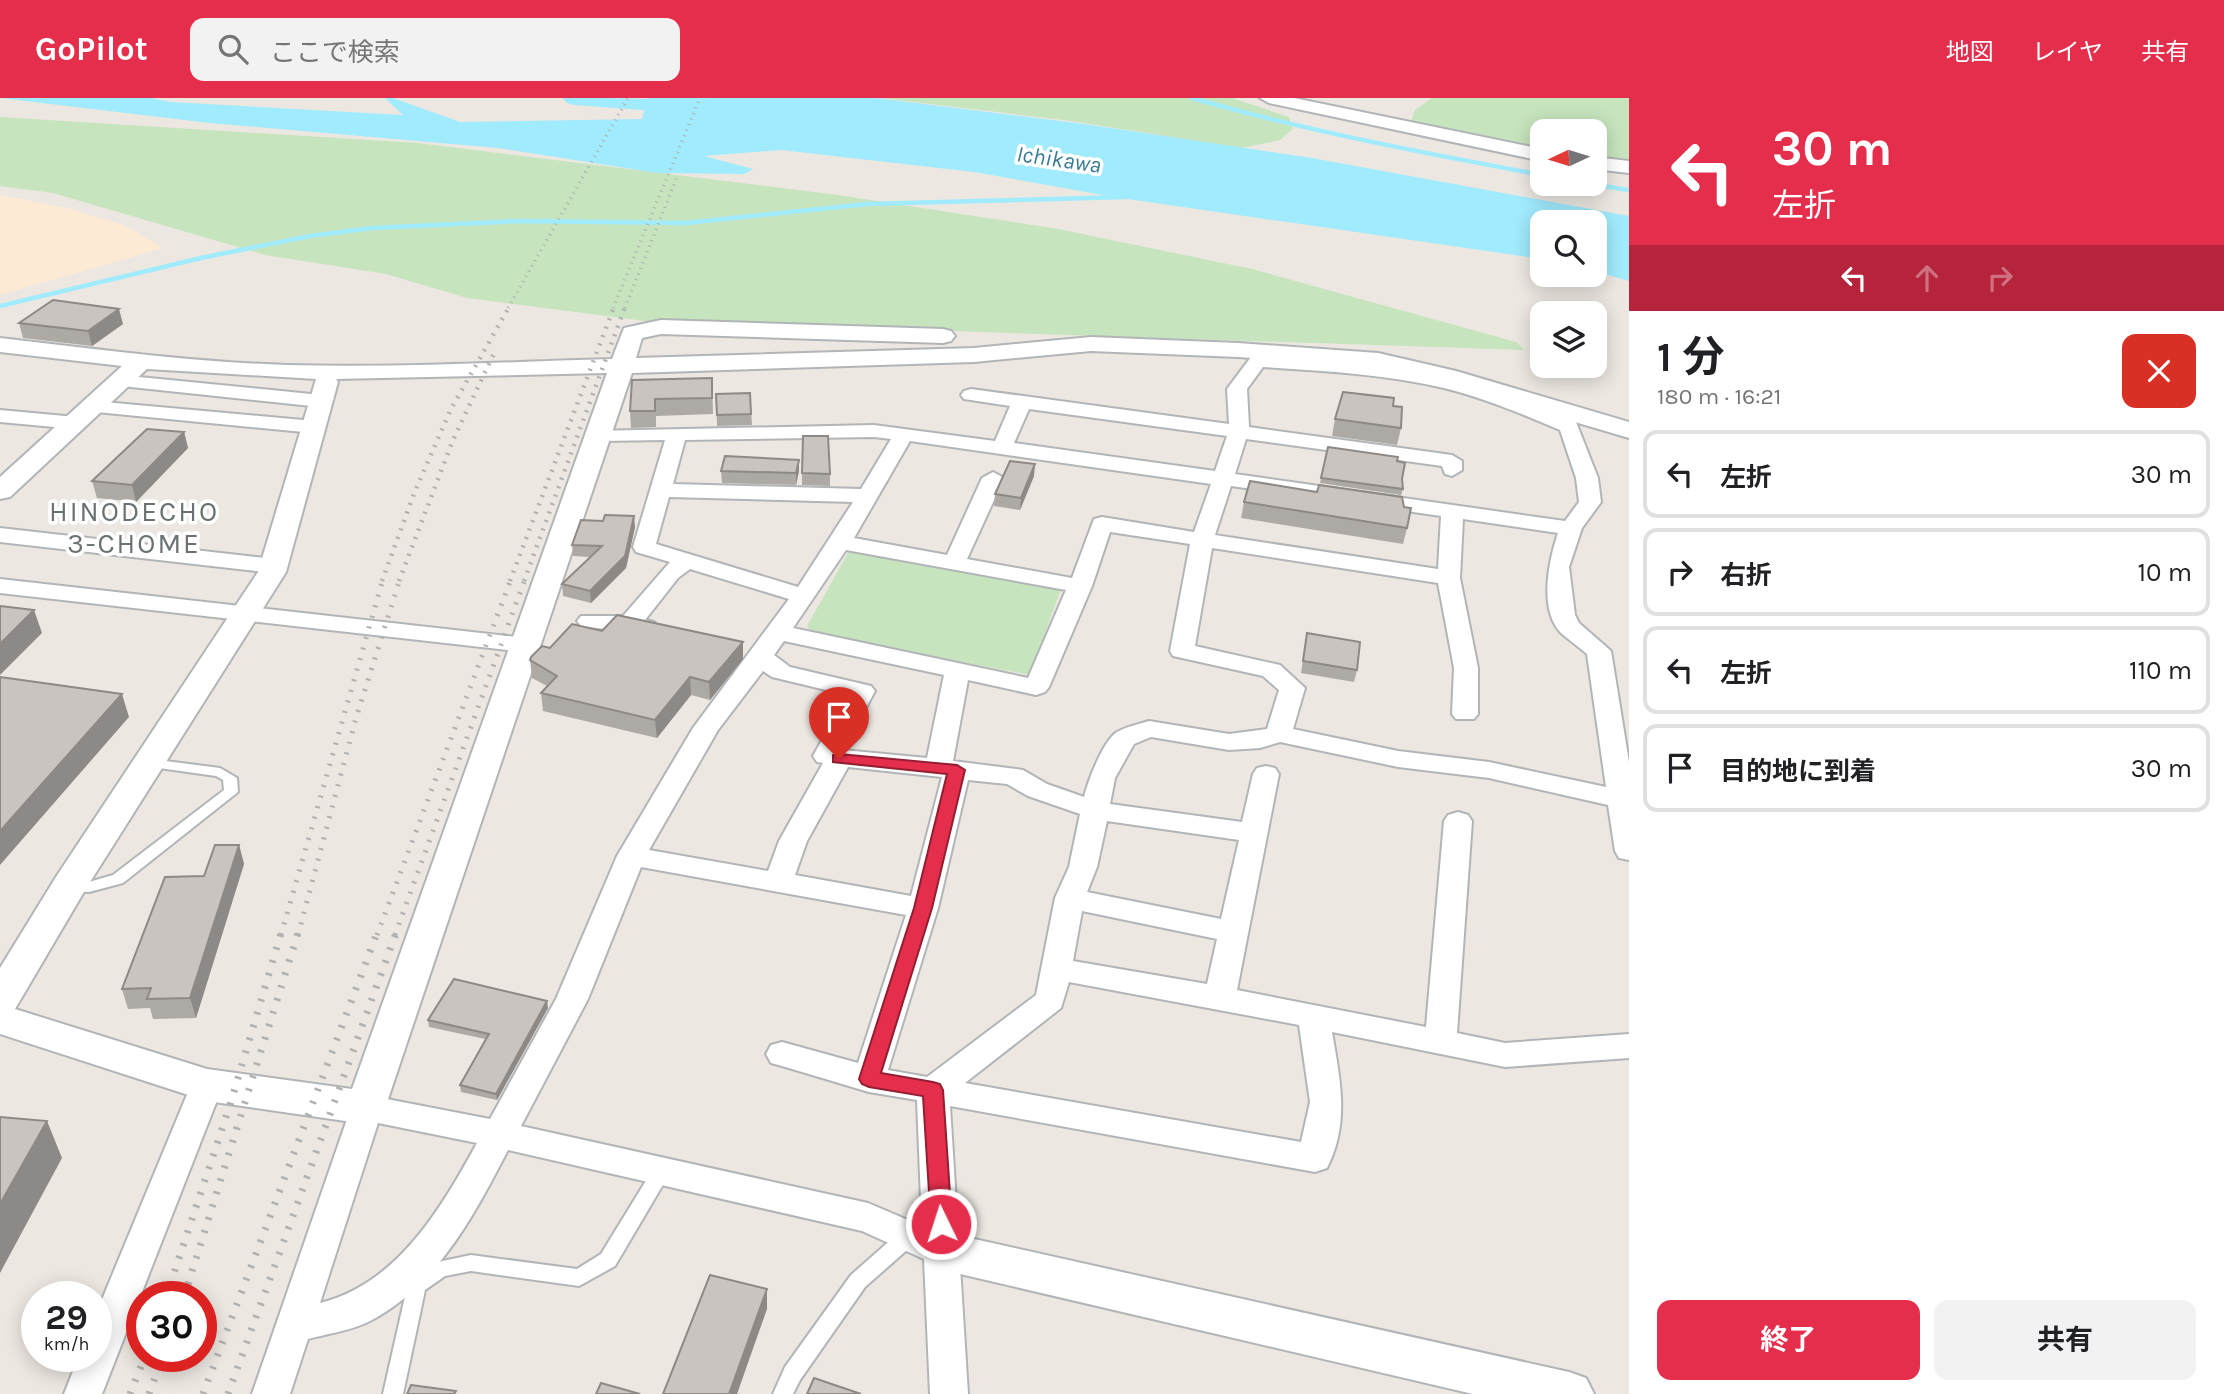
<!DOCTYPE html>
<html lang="ja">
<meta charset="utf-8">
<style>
body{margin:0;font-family:Karla,"Noto Sans JP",sans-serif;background:#f2f2f2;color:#202124;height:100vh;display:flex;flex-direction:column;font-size:26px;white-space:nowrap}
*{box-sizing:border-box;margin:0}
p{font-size:23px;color:#757577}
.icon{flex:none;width:38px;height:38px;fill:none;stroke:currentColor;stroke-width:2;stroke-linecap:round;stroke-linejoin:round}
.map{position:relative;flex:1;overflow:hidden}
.panel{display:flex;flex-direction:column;background:#fff;width:595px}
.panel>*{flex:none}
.banner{background:#e42e4c;color:#fff;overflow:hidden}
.needle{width:46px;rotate:266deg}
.controls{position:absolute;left:1530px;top:21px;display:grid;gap:14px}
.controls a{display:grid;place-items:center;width:77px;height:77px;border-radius:14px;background:#fff;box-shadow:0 4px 18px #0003;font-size:35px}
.speed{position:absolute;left:21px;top:1183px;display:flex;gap:14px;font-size:35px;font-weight:700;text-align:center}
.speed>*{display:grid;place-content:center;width:91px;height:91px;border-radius:50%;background:#fff;box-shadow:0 4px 18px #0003;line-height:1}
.speed small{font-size:18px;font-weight:400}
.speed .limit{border:10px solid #d22;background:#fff;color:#111}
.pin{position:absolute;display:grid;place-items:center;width:60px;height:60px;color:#fff;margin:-72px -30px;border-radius:50% 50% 50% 0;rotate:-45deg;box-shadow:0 0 7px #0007}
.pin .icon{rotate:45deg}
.me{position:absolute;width:77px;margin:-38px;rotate:356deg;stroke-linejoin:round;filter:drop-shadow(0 0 5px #0008)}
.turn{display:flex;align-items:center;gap:24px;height:147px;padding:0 28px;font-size:32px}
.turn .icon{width:91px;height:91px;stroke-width:2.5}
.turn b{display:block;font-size:49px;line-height:60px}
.lanes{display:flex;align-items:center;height:66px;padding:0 28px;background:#0003;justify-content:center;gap:35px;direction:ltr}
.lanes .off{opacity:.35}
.round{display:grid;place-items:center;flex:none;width:74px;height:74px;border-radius:14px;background:#f2f2f2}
.head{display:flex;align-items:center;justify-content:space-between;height:119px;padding:0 28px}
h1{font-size:42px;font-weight:700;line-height:52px}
.action{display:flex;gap:14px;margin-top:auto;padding:14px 28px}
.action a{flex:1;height:80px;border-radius:14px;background:#e42e4c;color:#fff;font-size:28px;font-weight:700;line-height:80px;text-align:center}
.action a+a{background:#f2f2f2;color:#202124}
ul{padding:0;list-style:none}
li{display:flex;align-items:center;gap:21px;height:88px;margin:0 14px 10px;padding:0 14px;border:4px solid #e0e0e0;border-radius:14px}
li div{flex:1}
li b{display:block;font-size:26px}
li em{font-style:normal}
header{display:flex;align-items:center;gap:42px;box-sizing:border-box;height:98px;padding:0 35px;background:#e42e4c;color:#fff}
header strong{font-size:33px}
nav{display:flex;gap:38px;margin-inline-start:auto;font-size:24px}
.search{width:490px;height:63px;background:#f2f2f2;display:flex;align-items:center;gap:18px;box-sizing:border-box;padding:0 24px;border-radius:14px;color:#757577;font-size:26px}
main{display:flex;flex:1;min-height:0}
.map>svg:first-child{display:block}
.commercial{fill:#fdead5}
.green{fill:#c6e4bd}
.water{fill:#a0ebfd}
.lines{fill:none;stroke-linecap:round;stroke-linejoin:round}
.stream{stroke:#a0ebfd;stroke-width:4.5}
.river{fill:#a0ebfd;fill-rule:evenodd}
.service-casing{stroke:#b2b5b8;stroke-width:4}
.minor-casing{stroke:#b2b5b8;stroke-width:4}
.tertiary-casing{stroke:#b2b5b8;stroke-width:4}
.service{fill:#fff;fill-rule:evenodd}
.minor{fill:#fff;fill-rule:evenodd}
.tertiary{fill:#fff;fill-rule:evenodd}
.rail-far3{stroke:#b0b1b1;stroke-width:3.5;stroke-dasharray:1 5;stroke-linecap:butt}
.rail-far2{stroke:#b0b1b1;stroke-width:4.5;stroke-dasharray:2 7;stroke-linecap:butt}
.rail-far1{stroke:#b0b1b1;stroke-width:5;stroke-dasharray:2 9;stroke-linecap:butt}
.rail{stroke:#b0b1b1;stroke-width:7;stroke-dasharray:2.5 11;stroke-linecap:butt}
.wall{fill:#ada9a5}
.shaded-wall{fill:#8d8986}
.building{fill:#c9c4c0;stroke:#8d8986;stroke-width:2}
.route{fill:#e42e4c;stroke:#941e31;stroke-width:2}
.labels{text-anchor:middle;stroke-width:7;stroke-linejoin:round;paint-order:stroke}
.far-water-label{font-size:23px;font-style:italic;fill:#377b94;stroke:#fff}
.neighbourhood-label{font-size:28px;letter-spacing:2px;fill:#6a7173;stroke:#fff}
</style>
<header>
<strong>GoPilot</strong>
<div class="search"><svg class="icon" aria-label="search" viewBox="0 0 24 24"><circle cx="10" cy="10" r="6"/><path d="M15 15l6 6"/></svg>ここで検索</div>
<nav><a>地図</a><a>レイヤ</a><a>共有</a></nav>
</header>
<main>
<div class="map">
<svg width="1629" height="1296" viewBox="0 0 1629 1296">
<rect width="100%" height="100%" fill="#ece7e1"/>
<polygon class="commercial" points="0,97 67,110 126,128 163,150 0,197"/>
<g class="green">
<polygon points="880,0 1232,0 1289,19 1293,31 1280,42 1241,50 1071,23"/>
<polygon points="1432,0 1629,0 1629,66 1594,62 1594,33 1542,33 1542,54 1410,27 1415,12"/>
<polygon points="0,19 418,45 838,97 1058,131 1252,171 1516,244 1525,252 645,223 467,200 386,176 265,157 53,95 0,88"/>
<polygon points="858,452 1051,488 1060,493 1030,577 812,535 807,528 848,455"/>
</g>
<polygon class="water" points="0,0 151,0 171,4 403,17 385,0 393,0 460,24 642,21 648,0 875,0 1084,26 1312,60 1629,118 1629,183 1594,173 1594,124 1542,124 1542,161 1114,99 974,74 781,52 704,58 753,71 744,76 657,75 498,50 210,25"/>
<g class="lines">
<g class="stream">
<path d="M 1192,0 C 1307,33 1424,55 1542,77"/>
<polyline points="1590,86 1629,92"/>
<polyline points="0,208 201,160 310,138 372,130 519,123 685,125 867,106 1125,99"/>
</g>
<path class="river" d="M 563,0 C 612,0 668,0 716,5 L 720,10 L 716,15 L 708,17 L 575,7 L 567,5 Z"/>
<defs>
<g id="service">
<polygon points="150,661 220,670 237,680 238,694 123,785 89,794 66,793 63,789 66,785 89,784 113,777 224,692 223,682 216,678 145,668 143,665 145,662"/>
<polygon points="662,1066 669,1068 671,1073 615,1168 579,1188 471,1173 445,1178 425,1192 403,1296 383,1296 409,1181 433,1165 471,1157 577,1171 601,1156 655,1068"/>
<polygon points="909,1130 916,1132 919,1138 916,1144 865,1189 800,1282 793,1296 773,1296 785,1269 851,1177 902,1132"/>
</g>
<g id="minor">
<path d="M 1258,257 C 1313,261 1369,263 1423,274 C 1476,285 1526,304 1576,324 L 1598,380 L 1601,404 L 1582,430 L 1569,469 L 1575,517 L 1579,525 L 1611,553 L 1629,664 L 1629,762 L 1619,760 L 1615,753 L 1608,707 L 1489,680 L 1398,669 L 1280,644 L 1260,650 L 1229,652 L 1151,639 L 1134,646 L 1115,680 L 1110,706 L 1242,724 L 1253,676 L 1257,670 L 1266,668 L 1275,670 L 1279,676 L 1237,892 L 1426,929 L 1444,723 L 1448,717 L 1458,714 L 1468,717 L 1472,723 L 1457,935 L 1505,945 L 1629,936 L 1629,960 L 1505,969 L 1332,934 C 1340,981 1350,1025 1327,1070 L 1315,1074 L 950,1008 L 968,1296 L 930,1296 L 924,1161 L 862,1133 L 508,1052 C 474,1117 436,1191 366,1225 C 348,1233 327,1236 308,1241 L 290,1296 L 252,1296 L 354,1001 L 366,997 L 490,1021 L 556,901 L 617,758 L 693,630 L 789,501 L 690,471 L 678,480 L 645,522 L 654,524 L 658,529 L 654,534 L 646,536 L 581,528 L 577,523 L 581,518 L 623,518 L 670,464 L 636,454 L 633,449 L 665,342 L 600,343 L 593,341 L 590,337 L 593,333 L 874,327 L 995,343 L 1010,308 L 964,301 L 961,297 L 964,293 L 971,291 L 1229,326 L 1227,291 L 1251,259 ZM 1263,269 C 1324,273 1385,276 1444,290 C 1484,300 1522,316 1560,332 L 1576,380 L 1579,404 L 1565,423 L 1235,376 L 1246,341 L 1442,368 L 1445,376 L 1452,378 L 1462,372 L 1462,363 L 1452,357 L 1249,329 L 1247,291 ZM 1029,311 L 1227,338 L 1215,373 L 1014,345 ZM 874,339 L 891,341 L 861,391 L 673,386 L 685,342 ZM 910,343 L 1211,386 L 1194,434 L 1102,419 L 1094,421 L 1072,480 L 967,461 L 1004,380 L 993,374 L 982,380 L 947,457 L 854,440 ZM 1231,388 L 1441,418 L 1438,471 L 1215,437 ZM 669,399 L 853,404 L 798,489 L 656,446 ZM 1463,421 L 1558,435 C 1549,462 1538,511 1561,535 C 1569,542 1579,549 1587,556 L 1606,689 L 1489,664 L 1398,653 L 1293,631 L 1305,590 L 1280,567 L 1195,548 L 1212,450 L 1438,485 L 1454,570 L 1452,616 L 1456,621 L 1474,621 L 1478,616 L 1478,570 L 1460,480 ZM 1110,434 L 1190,446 L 1170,553 L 1173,558 L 1263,578 L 1279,592 L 1267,631 L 1229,636 L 1149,623 C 1139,626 1126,629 1117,634 C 1103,643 1088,683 1084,699 L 1047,686 L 1023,672 L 953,663 L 968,582 L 1036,597 L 1045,594 L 1049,589 L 1092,488 ZM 846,452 L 1066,492 L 1028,580 L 793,530 ZM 784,543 L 944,577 L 927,660 L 843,652 L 875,593 L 871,588 L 790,569 L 774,557 ZM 763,573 L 772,579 L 847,597 L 813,658 L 817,664 L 823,665 L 779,743 L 768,773 L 649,752 L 718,632 ZM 848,669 L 942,679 L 911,798 L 795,777 L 807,743 ZM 968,682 L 1007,686 L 1028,698 L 1080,716 L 1069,769 L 1055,800 L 1036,897 L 927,979 L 888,972 L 938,810 ZM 1107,723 L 1239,742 L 1221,821 L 1087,794 L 1097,769 ZM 641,769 L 906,817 L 858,965 L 782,944 L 771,947 L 766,956 L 771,965 L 782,968 L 869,994 L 917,1002 L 922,1128 L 868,1105 L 521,1028 L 588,901 ZM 1082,813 L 1217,841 L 1207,886 L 1073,863 ZM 1069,884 L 1299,927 L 1310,1004 L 1301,1044 L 965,985 L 1061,910 ZM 378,1025 L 477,1045 C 441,1111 397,1186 320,1205 Z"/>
<polygon points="119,277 321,297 331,303 321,309 112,287 109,283"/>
<polygon points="93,303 314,323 324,329 314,335 86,313 83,309"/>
<polygon points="0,312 76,319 86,325 76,331 0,324"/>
<polygon points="0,430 274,461 285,468 274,475 0,444"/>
<polygon points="0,481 526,540 535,542 538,547 535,552 526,554 0,495"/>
<polygon points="207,974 219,978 223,987 102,1296 64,1296 79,1258 96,1258 96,1216 191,987 195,978"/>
</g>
<g id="tertiary">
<polygon points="1260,0 1294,0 1542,51 1542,63 1269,5"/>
<polygon points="1594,59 1629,63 1629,75 1594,71"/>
<path d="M 661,222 L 943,231 L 951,233 L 955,238 L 951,243 L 943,245 L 661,236 L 642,240 L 636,260 L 974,250 L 1091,239 L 1238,245 L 1378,255 L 1456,273 L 1629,324 L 1629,340 L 1440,284 L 1378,269 L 1238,259 L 1091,253 L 974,264 L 632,275 L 381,1022 L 366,1026 L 207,1003 L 0,936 L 0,870 L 56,779 L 258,474 L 316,281 L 147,271 L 10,399 L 0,401 L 0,379 L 122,268 L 0,254 L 0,240 C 95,251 191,264 287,267 C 395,270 504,264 612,261 L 624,230 ZM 607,275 L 352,991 L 207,971 L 15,911 L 85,792 L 286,474 L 338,284 L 336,281 Z"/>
<polygon points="943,1134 1569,1274 1586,1280 1594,1296 1473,1296 943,1172 927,1167 920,1153 927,1139"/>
</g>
</defs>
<use href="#service" class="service-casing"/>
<use href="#minor" class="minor-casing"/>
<use href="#tertiary" class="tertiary-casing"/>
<use href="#service" class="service"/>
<use href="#minor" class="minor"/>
<use href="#tertiary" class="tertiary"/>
<g class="rail-far3">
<polyline points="508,210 628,0"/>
<polyline points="613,210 700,0"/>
<polyline points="625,210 676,81"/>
</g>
<g class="rail-far2">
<polyline points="382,483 415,393 451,311 509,209"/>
<polyline points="399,483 453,342 495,253"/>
<polyline points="510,483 614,209"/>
<polyline points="524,483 625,209"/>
</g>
<g class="rail-far1">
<polyline points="281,837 383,481"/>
<polyline points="298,837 356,620 400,481"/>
<polyline points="377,837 511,481"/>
<polyline points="395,837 525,481"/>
</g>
<g class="rail">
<polyline points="166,1199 230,1007 281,835"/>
<polyline points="184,1199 298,835"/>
<polyline points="130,1296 145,1258"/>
<polyline points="149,1296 163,1258"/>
<polyline points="203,1296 377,835"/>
<polyline points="228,1296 396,835"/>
</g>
</g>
<g class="wall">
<polygon points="19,225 123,226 92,248 23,240"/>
<polygon points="712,280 713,316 656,318 656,329 631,330 630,313 632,282"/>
<polygon points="750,295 752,327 717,328 716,296"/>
<polygon points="1393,308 1401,330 1397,347 1332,338 1335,321"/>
<polygon points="184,334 188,350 136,404 97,400 92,383"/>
<polygon points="1328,349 1397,363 1402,381 1403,391 1401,397 1320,385"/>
<polygon points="799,362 799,373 796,387 722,385 721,373"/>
<polygon points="802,375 830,376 830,388 802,387"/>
<polygon points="1034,378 1020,412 994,408 995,396"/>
<polygon points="1244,404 1407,430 1403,446 1241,420"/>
<polygon points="635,429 626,470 591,505 563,498 562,486 590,459 573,458 572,447"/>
<polygon points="1307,535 1357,572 1354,584 1301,575"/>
<polygon points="743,544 743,561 710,602 691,597 657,640 543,613 541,595 547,588 532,580 530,562 550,550"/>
<polygon points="239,747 244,766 196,920 153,921 150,910 128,911 122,891 204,778"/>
<polygon points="548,910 497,1002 461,994 460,987 485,941 429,929 428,922"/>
</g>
<g class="shaded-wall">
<polygon points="119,211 123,226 92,248 88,233"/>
<polygon points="184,334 188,350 136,404 132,387"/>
<polygon points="799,362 799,373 796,387 796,375"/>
<polygon points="1035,366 1034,378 1020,412 1021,400"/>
<polygon points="634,418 635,429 626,470 591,505 590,493"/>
<polygon points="34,512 42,535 0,577 0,546"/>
<polygon points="743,544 743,561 710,602 709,584"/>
<polygon points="690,579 691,597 657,640 655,622"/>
<polygon points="122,596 129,619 0,767 0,733"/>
<polygon points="239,747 244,766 196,920 190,900"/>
<polygon points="547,903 548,910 497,1002 496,996"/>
<polygon points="47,1023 62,1060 0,1175 0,1106"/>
<polygon points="767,1191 767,1211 737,1296 729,1296"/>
</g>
<g class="building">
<polygon points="53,202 119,211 88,233 19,225"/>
<polygon points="712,280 712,300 655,301 655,313 630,313 632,282"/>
<polygon points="1343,294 1394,300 1393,308 1402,309 1401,330 1335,321"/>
<polygon points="750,295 751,316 717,317 716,296"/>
<polygon points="147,331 184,334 132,387 92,383"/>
<polygon points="803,338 828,338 830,376 802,375"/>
<polygon points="1328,349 1398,359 1397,363 1405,365 1402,381 1403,391 1321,380"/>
<polygon points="725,358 799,362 796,375 721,373"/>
<polygon points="1010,363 1035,366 1021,400 995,396"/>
<polygon points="1250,383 1317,394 1319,387 1402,399 1404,409 1411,410 1407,430 1244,404"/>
<polygon points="605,417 634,418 625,458 590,493 562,486 602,448 572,447 581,422 603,423"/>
<polygon points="0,508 34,512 0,546"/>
<polygon points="617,517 743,544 709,584 690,579 655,622 541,595 557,578 530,562 531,559 542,548 550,550 572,526 602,533"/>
<polygon points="1307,535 1360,544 1357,572 1303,563"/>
<polygon points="0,579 122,596 0,733"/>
<polygon points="215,747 239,747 190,900 147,901 151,890 122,891 165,779 204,778"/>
<polygon points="454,881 547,903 496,996 460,987 489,936 428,922"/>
<polygon points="0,1019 47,1023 0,1106"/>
<polygon points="710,1177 767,1191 729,1296 663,1296"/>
<polygon points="814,1280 861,1296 807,1296"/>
<polygon points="601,1285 640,1296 596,1296"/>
<polygon points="411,1287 456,1293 454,1296 407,1296"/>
</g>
<polygon class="route" points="839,656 957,667 965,672 932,810 881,975 933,984 940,986 943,992 952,1126 949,1132 941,1135 934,1132 931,1126 923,998 869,989 862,986 859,981 914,810 947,676 833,664 833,657"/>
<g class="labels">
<g class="far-water-label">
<text transform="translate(1059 61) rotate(8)" y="8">Ichikawa</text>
</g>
<g class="neighbourhood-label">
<text x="134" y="423">HINODECHO<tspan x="134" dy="32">3-CHOME</tspan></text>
</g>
</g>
</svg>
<div class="controls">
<a><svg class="needle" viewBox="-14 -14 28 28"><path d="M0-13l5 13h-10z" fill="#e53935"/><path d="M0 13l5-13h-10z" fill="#757577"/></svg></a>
<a><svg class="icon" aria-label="search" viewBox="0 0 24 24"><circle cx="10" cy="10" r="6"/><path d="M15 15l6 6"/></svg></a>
<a><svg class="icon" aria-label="layers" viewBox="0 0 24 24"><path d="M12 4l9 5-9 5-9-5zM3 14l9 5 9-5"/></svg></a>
</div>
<div class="speed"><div>29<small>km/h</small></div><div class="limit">30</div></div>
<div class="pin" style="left:839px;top:661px;background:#d93025"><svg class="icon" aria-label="arrive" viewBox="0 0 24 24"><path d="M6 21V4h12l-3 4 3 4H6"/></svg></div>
<svg class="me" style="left:941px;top:1126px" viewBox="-20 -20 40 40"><circle r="17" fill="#e42e4c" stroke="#fff" stroke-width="3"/><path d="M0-11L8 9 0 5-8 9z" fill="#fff"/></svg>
</div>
<section class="panel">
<div class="banner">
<div class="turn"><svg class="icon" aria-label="left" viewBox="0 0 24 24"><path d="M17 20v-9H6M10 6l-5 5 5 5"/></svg><div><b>30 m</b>左折</div></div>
<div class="lanes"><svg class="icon" aria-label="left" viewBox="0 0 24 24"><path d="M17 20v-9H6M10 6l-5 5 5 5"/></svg><svg class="icon off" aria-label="ahead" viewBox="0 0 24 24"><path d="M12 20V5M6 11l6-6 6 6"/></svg><svg class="icon off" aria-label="right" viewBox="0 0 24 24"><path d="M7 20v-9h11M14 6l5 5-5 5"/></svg></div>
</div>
<div class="head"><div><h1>1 分</h1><p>180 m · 16:21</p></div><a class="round" style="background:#d93025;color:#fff"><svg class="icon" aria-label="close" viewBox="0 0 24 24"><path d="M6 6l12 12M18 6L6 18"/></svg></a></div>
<ul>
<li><svg class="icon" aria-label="left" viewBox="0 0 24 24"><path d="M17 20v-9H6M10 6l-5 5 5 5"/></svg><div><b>左折</b></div><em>30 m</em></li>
<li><svg class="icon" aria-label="right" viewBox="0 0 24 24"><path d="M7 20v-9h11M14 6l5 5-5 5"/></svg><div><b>右折</b></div><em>10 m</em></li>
<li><svg class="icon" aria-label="left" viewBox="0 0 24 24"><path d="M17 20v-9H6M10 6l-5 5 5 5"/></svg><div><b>左折</b></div><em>110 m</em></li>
<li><svg class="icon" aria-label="arrive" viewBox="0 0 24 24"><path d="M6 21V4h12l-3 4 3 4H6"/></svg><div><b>目的地に到着</b></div><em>30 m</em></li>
</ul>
<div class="action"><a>終了</a><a>共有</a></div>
</section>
</main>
